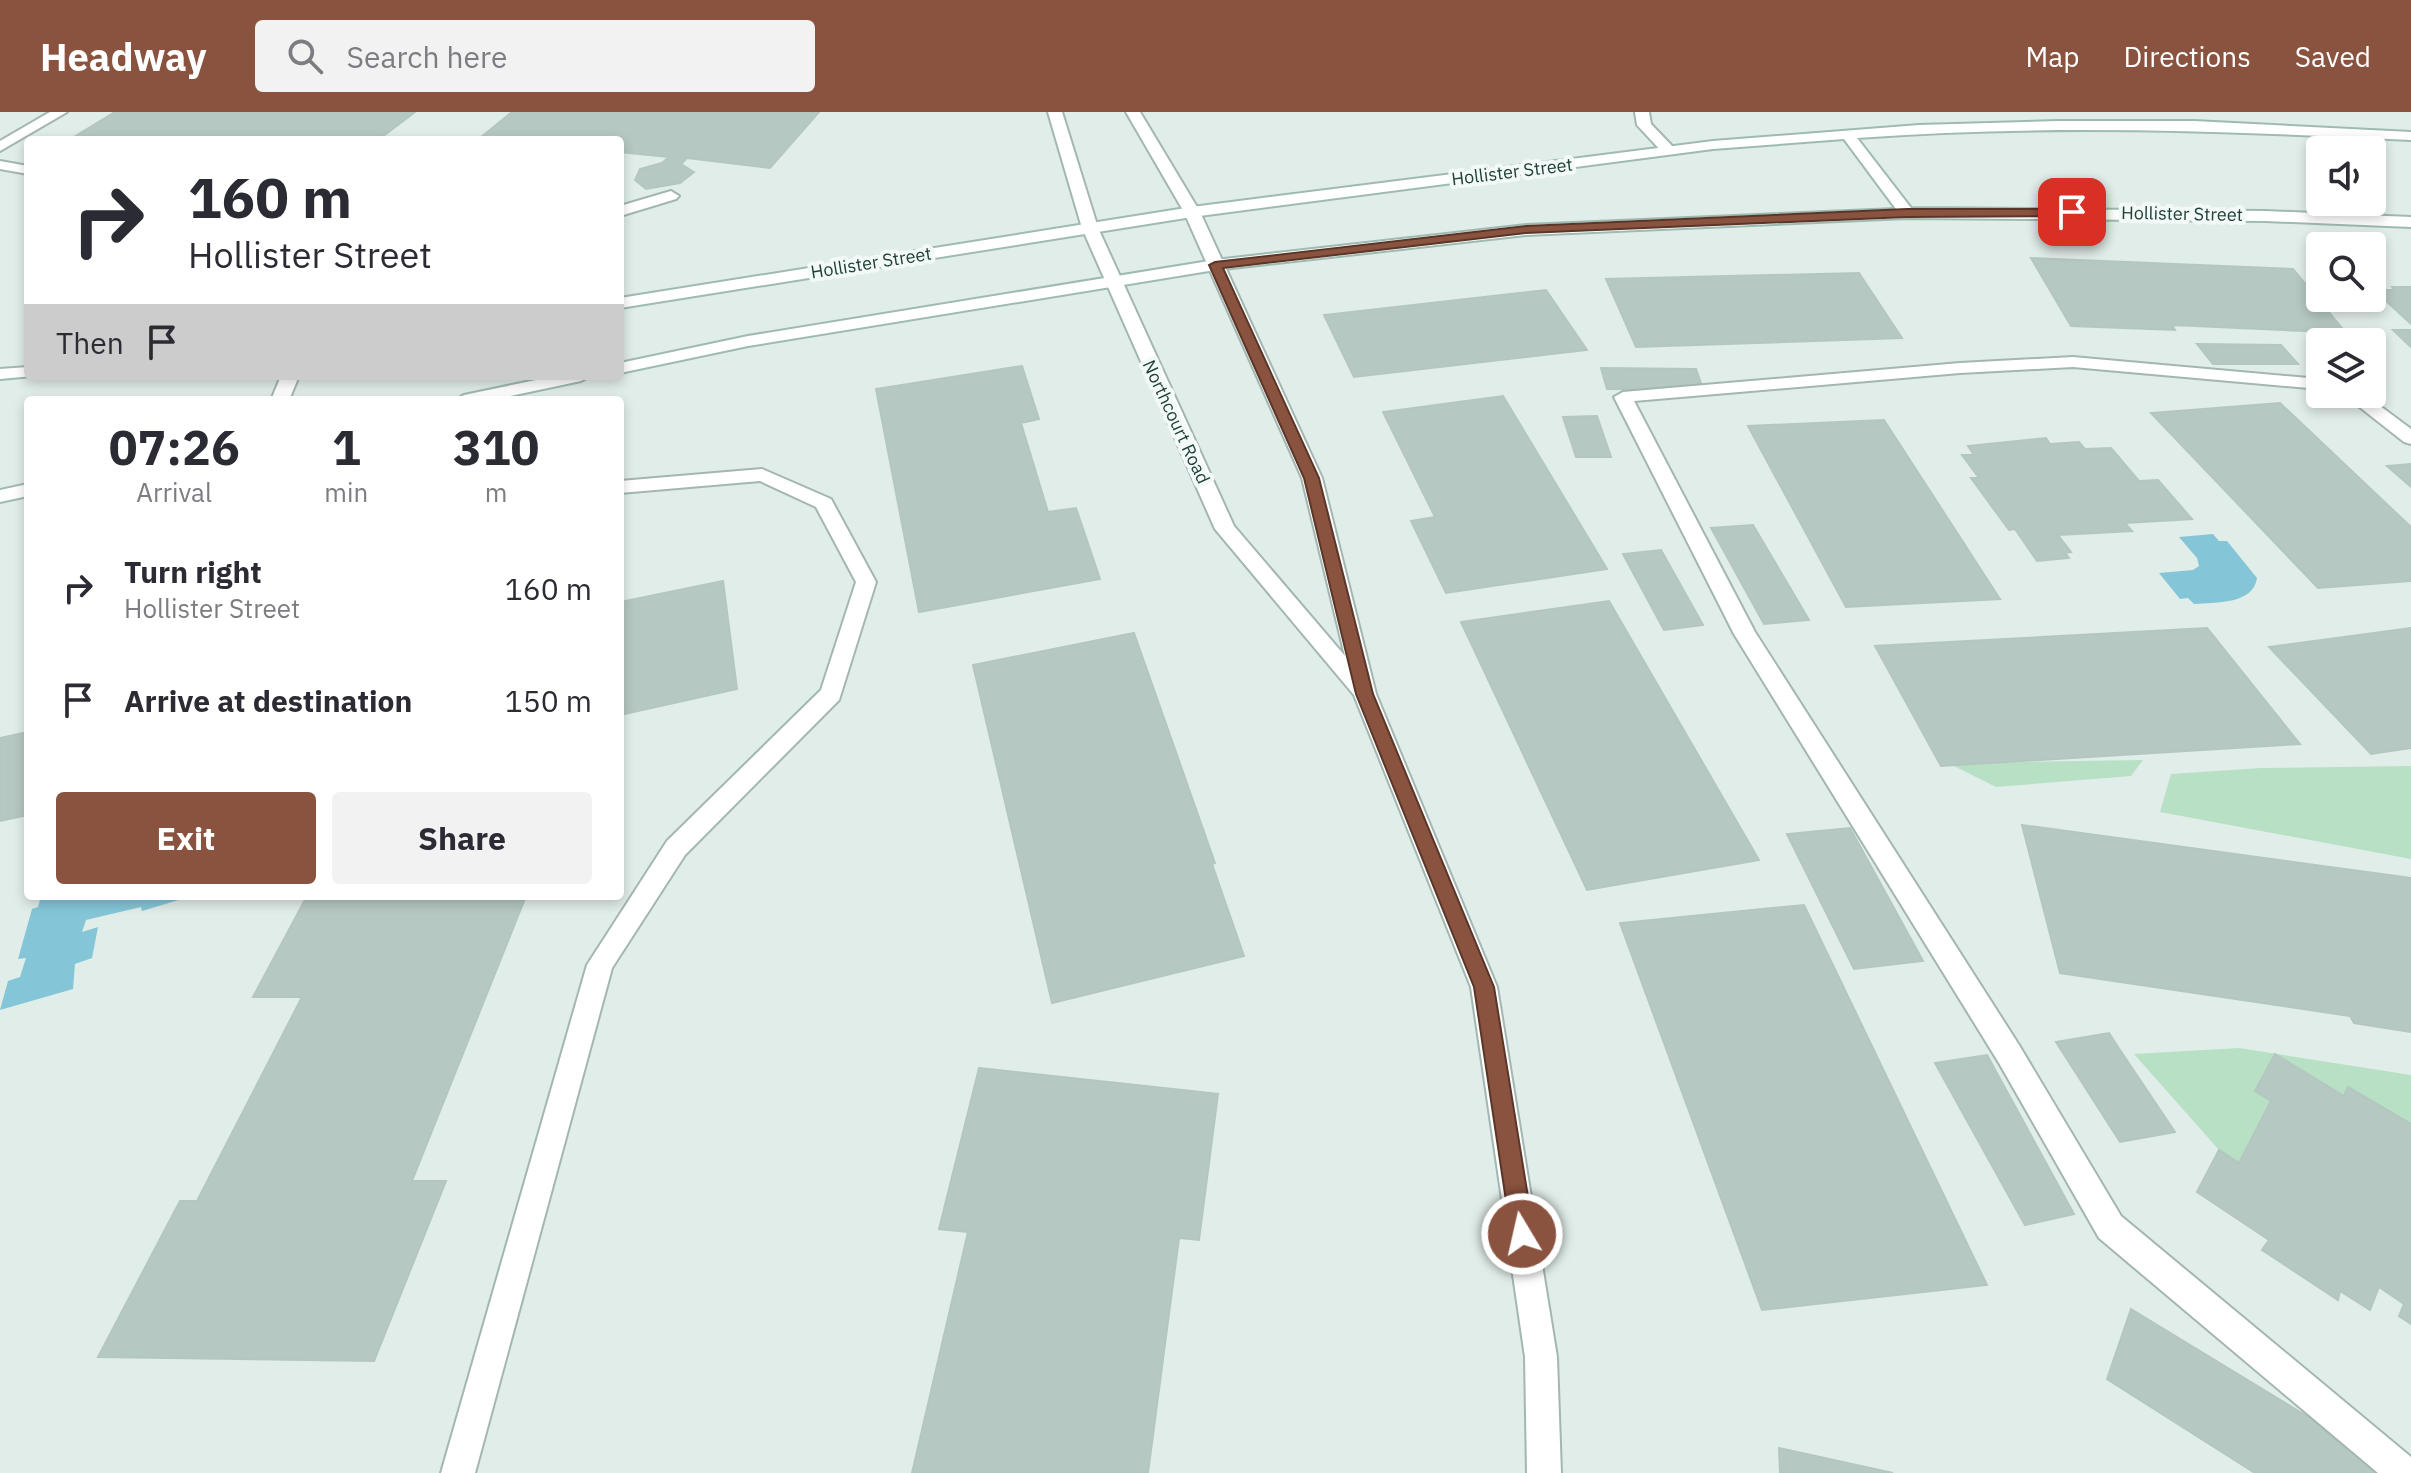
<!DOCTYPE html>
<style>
body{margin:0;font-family:"IBM Plex Sans",sans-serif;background:#f2f2f3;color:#2b2b33;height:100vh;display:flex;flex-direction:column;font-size:30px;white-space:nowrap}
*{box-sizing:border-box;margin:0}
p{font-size:26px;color:#7c7c81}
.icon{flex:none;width:44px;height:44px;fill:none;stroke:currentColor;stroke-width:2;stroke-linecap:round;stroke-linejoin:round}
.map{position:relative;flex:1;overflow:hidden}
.sheet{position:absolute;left:24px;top:284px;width:600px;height:504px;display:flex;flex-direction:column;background:#fff;border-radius:8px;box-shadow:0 4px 12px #0003}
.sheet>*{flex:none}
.hud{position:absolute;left:24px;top:24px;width:600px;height:244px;border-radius:8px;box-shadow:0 4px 12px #0003;background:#fff;color:#2b2b33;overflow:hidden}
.tools{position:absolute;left:2306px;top:24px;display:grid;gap:16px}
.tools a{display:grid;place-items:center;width:80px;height:80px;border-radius:8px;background:#fff;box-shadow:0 4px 12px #0003;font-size:40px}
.pin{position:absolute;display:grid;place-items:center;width:68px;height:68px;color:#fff;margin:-34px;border-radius:16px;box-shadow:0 4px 12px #0006}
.me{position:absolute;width:88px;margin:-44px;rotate:351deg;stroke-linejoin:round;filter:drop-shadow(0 0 6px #0008)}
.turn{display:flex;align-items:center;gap:28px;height:168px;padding:0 32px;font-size:36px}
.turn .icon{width:104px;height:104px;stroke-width:2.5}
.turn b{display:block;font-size:56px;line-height:68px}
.then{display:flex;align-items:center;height:76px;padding:0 32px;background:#0003;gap:16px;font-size:30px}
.eta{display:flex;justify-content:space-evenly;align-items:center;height:136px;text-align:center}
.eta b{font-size:48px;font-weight:800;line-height:56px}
.action{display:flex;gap:16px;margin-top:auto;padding:16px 32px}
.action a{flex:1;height:92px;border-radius:8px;background:#8a533f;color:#fff;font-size:32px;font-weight:800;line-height:92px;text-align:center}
.action a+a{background:#f2f2f3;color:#2b2b33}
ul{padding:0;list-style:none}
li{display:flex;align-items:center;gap:24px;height:112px;padding:0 32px}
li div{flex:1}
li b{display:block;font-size:30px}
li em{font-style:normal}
header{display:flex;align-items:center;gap:48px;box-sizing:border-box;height:112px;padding:0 40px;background:#8a533f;color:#fff}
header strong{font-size:38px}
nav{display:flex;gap:44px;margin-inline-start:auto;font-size:28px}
.search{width:560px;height:72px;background:#f2f2f3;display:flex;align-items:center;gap:20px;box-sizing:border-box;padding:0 28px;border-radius:8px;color:#7c7c81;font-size:30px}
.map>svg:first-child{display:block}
.green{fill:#b8e0c5}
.water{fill:#84c6d7}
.building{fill:#b6c8c2;stroke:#b3c7c0;stroke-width:2}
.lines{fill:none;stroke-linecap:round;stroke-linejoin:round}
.service-casing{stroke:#a3b6b1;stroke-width:4}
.tertiary-casing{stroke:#a3b6b1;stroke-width:4}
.secondary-casing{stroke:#9fbab2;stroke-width:4}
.service{fill:#fff;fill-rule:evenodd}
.tertiary{fill:#fff;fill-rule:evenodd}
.secondary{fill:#fff;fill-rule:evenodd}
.route{fill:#8a533f;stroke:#5a3629;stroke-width:2}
.labels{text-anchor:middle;stroke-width:8;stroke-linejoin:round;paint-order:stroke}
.far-street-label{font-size:18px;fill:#204039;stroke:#f2f9f6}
</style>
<header>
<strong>Headway</strong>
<div class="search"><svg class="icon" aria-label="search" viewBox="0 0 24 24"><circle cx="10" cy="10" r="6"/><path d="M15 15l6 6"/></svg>Search here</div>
<nav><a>Map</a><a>Directions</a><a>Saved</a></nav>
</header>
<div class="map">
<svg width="2411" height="1361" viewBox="0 0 2411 1361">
<rect width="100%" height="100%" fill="#e1ede9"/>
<g class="green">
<polygon points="2143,648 2131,664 1996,675 1948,651"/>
<polygon points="2411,654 2411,747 2160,700 2171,662 2261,656"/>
<polygon points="2239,936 2411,963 2411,1012 2349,976 2344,984 2256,979 2271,989 2239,1051 2219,1038 2134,942"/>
</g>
<g class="water">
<path d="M 2213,422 L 2219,429 L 2227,429 L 2257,466 C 2253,493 2215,490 2194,492 L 2188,486 L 2180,487 L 2159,461 L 2193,458 L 2199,454 L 2197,446 L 2179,425 Z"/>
<polygon points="41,784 192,784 142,799 141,795 86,808 82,820 98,815 92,846 75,852 73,877 0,898 8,869 20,865 26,846 18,847 32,797 38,795"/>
</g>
<g class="building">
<polygon points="115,0 415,0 378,28 69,28"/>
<polygon points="512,0 819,0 770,56 687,46 681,52 694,60 680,71 646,77 635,68 640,57 662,51 669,45 620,40 620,28 480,26"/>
<polygon points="2031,146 2293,157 2346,221 2172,213 2175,218 2071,214"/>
<polygon points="1859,161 1902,226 1636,235 1606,167"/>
<polygon points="2392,175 2411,175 2411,212 2374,178 2394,178"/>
<polygon points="1546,178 1587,238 1354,265 1324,203"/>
<polygon points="2393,218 2411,218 2411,235"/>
<polygon points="2197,232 2281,233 2298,252 2213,252"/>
<polygon points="1022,254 1039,307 1021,311 1048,400 1076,396 1100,467 919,500 876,277"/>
<polygon points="1601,256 1696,257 1703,277 1607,277"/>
<polygon points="1503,284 1607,457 1446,481 1411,409 1435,405 1383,300"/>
<polygon points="2280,291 2411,415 2411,469 2318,476 2151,301"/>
<polygon points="1597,304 1611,345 1576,345 1563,305"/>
<polygon points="1884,308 2000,487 1846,495 1748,314"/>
<polygon points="2046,326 2050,332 2079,330 2085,337 2111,336 2139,369 2158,368 2192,407 2125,411 2132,419 2058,423 2071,440 2065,441 2069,446 2037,449 2015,417 2009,418 1971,366 1979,366 1962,343 1974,343 1968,334"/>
<polygon points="2411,352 2411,375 2387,354"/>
<polygon points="1753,413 1809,508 1764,512 1711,416"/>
<polygon points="1661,438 1703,513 1664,518 1623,442"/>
<polygon points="723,469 737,577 620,603 620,490"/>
<polygon points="1609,489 1759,748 1587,778 1461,510"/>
<polygon points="2207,516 2300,632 1941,654 1875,534"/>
<polygon points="2411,516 2411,636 2371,642 2269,535"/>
<polygon points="1134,521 1215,751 1212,752 1244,844 1052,891 973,553"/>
<polygon points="28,620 28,703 0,709 0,626"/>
<polygon points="2022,713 2411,766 2411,920 2354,911 2350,904 2060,861"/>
<polygon points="1850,716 1923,849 1854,857 1787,722"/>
<polygon points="307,784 526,784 412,1069 446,1069 374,1249 98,1245 180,1089 197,1089 302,885 253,885"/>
<polygon points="1804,793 1987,1173 1762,1198 1620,811"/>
<polygon points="2109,921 2120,938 2175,1020 2120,1030 2056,930"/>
<polygon points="2275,942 2344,984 2348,975 2411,1012 2411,1212 2399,1204 2404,1192 2379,1175 2370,1198 2340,1179 2338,1188 2262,1138 2269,1128 2197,1080 2219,1038 2239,1051 2271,989 2255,979"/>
<polygon points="1987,943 2074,1102 2025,1113 1935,951"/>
<polygon points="979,956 1218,982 1199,1128 1179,1126 1148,1361 912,1361 968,1120 939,1117"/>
<polygon points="2131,1197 2379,1348 2376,1361 2255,1361 2107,1267"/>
<polygon points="1779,1336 1893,1361 1780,1361"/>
</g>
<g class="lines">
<defs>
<g id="service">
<polygon points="50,0 67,0 0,39 0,29"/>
<polygon points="1635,0 1649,0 1651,12 1674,36 1674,42 1664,42 1637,13"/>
<polygon points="0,49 28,54 28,62 0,57"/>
<polygon points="671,79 679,84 676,87 620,104 620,94"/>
<polygon points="2073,245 2320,267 2320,277 2073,255 1960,261 1634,289 1755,520 2019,933 2121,1104 2411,1345 2411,1361 2378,1361 2099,1126 1999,951 1734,522 1614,285 1623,280 1960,251"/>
<polygon points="281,264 299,264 289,288 271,288"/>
<polygon points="2343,282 2364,282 2411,317 2411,332 2404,330"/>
<polygon points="762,357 831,387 876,470 839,588 685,743 612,856 475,1361 441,1361 587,853 667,729 821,578 856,470 816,395 760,369 620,381 620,369"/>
</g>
<polygon id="tertiary" points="1048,0 1062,0 1098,116 1234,414 1345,544 1302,366 1184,100 1126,0 1140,0 1200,100 1322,366 1376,582 1497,875 1557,1245 1561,1361 1527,1361 1525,1245 1471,875 1354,583 1215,417 1082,116"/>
<g id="secondary">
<path d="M 2058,9 L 2194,9 L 2411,20 L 2411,28 C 2226,19 2042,12 1857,26 L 1911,96 L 2265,99 L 2411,105 L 2411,115 L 2265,109 L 1907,106 L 1526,123 L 1215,158 L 748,234 L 620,261 L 620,251 L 748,224 L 1215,148 L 1526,113 L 1896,97 L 1844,27 L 1713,37 L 1192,105 L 620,196 L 620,186 L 1192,95 L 1713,29 L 1919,13 Z"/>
<polygon points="28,255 28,264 33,264 0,267 0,257"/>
<polygon points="555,264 590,264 581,269 491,288 455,288 464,283"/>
<polygon points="28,372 28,384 0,390 0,378"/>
</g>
</defs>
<use href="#service" class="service-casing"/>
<use href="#tertiary" class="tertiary-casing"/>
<use href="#secondary" class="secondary-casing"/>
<use href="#service" class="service"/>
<use href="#tertiary" class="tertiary"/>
<use href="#secondary" class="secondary"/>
</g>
<polygon class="route" points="1907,97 2072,97 2077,100 2072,104 1907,105 1526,121 1223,156 1319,366 1373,582 1494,875 1534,1122 1530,1130 1522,1133 1514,1130 1511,1122 1474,875 1356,582 1304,366 1209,153 1215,150 1526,114"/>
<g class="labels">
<g class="far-street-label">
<text transform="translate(1512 60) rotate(-7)" y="6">Hollister Street</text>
<text transform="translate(2182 102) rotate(1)" y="6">Hollister Street</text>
<text transform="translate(871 151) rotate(-9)" y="6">Hollister Street</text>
<text transform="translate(1176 310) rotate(65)" y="6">Northcourt Road</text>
</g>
</g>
</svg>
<div class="tools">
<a><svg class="icon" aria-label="sound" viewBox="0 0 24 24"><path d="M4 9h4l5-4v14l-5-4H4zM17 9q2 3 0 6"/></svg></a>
<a><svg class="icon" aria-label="search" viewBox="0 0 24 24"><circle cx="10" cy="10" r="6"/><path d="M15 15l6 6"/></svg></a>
<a><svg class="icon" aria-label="layers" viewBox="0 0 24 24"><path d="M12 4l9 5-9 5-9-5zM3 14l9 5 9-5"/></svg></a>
</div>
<div class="pin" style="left:2072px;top:100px;background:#d93025"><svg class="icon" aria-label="arrive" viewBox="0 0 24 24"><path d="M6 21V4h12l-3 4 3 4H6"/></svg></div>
<svg class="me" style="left:1522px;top:1122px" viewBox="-20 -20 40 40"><circle r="17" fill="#8a533f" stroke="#fff" stroke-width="3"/><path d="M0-11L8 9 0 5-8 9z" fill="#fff"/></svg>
<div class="hud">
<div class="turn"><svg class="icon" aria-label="right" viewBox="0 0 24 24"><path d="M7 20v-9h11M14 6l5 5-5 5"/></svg><div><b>160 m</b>Hollister Street</div></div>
<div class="then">Then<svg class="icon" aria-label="arrive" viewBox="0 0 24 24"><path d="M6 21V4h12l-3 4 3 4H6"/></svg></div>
</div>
<section class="sheet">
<div class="eta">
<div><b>07:26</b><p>Arrival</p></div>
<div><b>1</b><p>min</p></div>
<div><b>310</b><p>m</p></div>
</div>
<ul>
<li><svg class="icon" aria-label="right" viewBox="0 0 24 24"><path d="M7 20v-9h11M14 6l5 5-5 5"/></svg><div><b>Turn right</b><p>Hollister Street</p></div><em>160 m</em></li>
<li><svg class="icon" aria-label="arrive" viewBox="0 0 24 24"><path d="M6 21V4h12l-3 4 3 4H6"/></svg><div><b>Arrive at destination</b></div><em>150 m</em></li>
</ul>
<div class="action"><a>Exit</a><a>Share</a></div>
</section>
</div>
